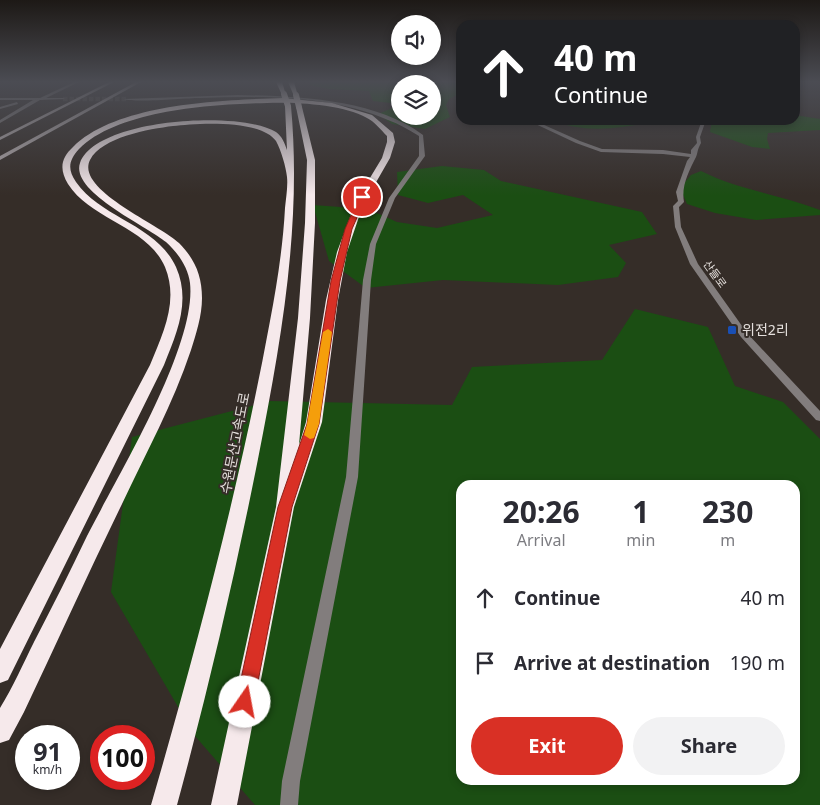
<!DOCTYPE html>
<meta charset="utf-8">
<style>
body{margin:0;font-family:"Noto Sans","Noto Sans KR",sans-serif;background:#f2f2f3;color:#2b2b33;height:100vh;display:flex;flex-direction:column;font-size:19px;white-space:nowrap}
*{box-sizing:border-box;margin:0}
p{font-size:16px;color:#7c7c81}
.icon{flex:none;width:28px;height:28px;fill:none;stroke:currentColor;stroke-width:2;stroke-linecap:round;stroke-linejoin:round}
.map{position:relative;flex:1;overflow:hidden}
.side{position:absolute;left:456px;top:480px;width:344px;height:305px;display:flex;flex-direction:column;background:#fff;border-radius:15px;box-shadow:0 2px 8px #0003}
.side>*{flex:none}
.guide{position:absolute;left:456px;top:20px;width:344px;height:105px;border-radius:15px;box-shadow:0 2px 8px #0003;background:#202124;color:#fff;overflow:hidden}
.tools{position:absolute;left:391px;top:15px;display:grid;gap:10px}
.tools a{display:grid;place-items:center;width:50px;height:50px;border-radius:50%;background:#fff;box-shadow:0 2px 8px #0003;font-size:25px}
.speed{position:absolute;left:15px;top:725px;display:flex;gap:10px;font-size:25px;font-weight:700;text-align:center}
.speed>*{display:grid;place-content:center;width:65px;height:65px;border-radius:50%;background:#fff;box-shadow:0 2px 8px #0003;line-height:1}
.speed small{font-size:12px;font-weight:400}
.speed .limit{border:8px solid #d22;background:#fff;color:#111}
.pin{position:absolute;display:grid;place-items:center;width:42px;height:42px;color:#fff;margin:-21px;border:2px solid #fff;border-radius:50%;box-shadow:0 1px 5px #0007}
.me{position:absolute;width:55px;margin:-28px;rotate:12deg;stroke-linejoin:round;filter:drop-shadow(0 0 4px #0008)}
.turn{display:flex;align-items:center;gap:18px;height:105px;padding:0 15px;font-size:22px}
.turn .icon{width:65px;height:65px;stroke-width:2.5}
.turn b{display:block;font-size:35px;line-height:42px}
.eta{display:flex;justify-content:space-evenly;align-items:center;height:85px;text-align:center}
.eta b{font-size:30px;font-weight:700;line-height:35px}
.cta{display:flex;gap:10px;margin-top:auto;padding:10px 15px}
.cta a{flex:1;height:58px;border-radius:30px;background:#d93025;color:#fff;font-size:20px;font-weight:700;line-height:58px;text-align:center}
.cta a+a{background:#f2f2f3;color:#2b2b33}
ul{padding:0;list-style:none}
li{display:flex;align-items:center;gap:15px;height:65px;padding:0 15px}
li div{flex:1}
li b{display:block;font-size:19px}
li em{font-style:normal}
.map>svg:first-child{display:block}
.green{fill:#1b4e13;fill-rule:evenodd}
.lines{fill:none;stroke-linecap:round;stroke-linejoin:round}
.street-tunnel{stroke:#4f4843;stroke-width:4.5;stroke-dasharray:4.5 2;stroke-linecap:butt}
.lane{fill:#827d7d;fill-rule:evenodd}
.street{fill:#827d7d;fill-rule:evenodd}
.secondary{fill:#b1a9aa;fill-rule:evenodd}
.highway{fill:#f6e9eb;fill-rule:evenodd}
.highway-bridge{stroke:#f6e9eb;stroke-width:6}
.route{fill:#d93025;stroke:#8d1f18}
.slow{fill:#f59e0b}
.transit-dot{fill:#1a4fb4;stroke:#352d28;stroke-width:2}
.labels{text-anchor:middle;stroke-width:4;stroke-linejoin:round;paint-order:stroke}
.far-street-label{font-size:11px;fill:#e4dfdc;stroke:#352d28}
.poi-label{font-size:14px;fill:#e4dfdc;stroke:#352d28;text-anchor:start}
.street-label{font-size:14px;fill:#e4dfdc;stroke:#352d28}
</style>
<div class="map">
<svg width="820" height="805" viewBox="0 0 820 805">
<rect width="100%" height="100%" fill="#352d28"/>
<g class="green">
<polygon points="311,82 461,82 461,93 449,99 446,105 450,117 425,129 392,124 378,114 400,105 400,116 432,116 432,84 400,84 400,104 373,101 369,91 329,89 309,85"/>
<polygon points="795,115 820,119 820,130 768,133 767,139 770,149 752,147 710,132 712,120 795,120"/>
<path d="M 551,120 L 648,120 L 647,123 C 614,129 583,133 551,120 Z"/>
<polygon points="442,166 484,170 501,181 642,212 657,234 609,245 626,263 618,277 558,285 443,280 366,288 329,261 313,205 368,209 397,222 437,228 493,215 463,195 428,203 398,195 397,172"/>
<path d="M 701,171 C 739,190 781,195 820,210 L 820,215 L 756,220 L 715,213 L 687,204 L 680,188 L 691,175 Z"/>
<path d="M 635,309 L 708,327 L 735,386 L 783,402 L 820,439 L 820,805 L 255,805 L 195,736 L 111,592 L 132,437 L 270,401 L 452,405 L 472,367 L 602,360 ZM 461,485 L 795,485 L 795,780 L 461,780 Z"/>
</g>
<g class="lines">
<polyline class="street-tunnel" points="63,99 126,99"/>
<g class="lane">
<polygon points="74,82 79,82 42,100 40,100 0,123 0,120 33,100 0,100 0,98 40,98"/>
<polygon points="17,102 18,104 0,109 0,107"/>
</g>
<g class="street">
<path d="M 238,95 C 297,96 375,99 423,135 L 425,156 L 395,198 L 376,244 L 371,280 L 358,477 L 300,781 L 298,805 L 280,805 L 282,781 L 346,477 L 363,280 L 370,244 L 389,198 L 419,156 L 419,136 C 409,130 399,124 388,120 C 330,95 262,96 200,98 C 184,98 136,103 124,99 Z"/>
<polygon points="37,98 63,98 65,99 38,100"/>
<path d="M 527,120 L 533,120 L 580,141 L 602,149 L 663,150 L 691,154 L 691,150 L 697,143 L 696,137 L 702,120 L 706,120 L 700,137 L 701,143 C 697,150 698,152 696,157 C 689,171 681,186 684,202 L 679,207 L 681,227 L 698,264 L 747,333 L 820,411 L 820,421 L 816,420 L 741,337 L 690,264 L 675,227 L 673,206 L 678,201 L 676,192 L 687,161 L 690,157 L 663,154 L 601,152 L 576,143 Z"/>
</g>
<g class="secondary">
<polygon points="109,82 114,82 0,140 0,137"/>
<polygon points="136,82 141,82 0,160 0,156"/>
</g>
<g class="highway">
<polygon points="276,82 282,82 286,95 282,95"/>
<polygon points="288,82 294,82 298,96 294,96"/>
<path d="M 283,98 L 332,103 L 372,115 L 393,133 L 395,142 L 390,158 L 363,205 L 347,252 L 338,300 L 322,422 L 294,507 L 237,805 L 211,805 L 276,507 L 298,318 L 305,223 L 307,160 L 296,107 L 299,105 L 302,107 L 315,160 L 315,223 L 310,318 L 299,445 L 306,422 L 326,300 L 337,252 L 356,201 L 382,158 L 387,142 L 387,136 C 381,130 374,121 367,118 C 342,104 294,102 267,103 C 213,104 118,110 79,149 C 69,160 67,169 76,182 C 102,219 156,224 176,267 C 191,301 177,333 164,365 L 8,680 L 0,683 L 0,649 L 150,365 C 163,333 179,301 165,267 C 147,226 91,220 68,184 C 59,169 61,158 73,147 C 117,103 223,100 283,98 Z"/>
<path d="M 288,104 L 291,106 C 302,225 281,342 258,459 C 235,575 208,691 177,805 L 151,805 C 197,646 240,484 270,321 C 277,284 283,246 285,208 C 286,198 288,186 287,177 C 286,167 281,150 276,141 C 261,119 196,123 173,126 C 149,129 102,137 90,160 C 75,190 161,225 179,243 C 195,259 202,276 202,298 C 202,316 196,334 191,350 C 173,404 146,453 122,504 C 88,573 57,643 24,712 L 9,740 L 0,743 L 0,708 C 13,687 23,664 34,642 C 52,607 70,572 87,536 C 117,477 197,346 190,283 C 188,267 178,253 166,242 C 149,227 70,192 80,163 C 96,118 241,110 276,132 C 282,136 285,144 287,150 L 285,106 Z"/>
</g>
<g class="highway-bridge">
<polyline points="284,94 288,106"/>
<polyline points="296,95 299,107"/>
</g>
</g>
<linearGradient id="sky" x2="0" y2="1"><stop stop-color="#1d1916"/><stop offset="0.42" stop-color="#4b4c53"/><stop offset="1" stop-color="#4b4c53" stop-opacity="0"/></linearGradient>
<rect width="820" height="195" fill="url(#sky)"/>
<polygon class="route" points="362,195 366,197 352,229 340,281 319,424 292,507 254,702 252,709 245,711 239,709 236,702 278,507 307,424 331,281 345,229 359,197"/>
<polygon class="slow" points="328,329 332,332 319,424 314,438 310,439 304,435 307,424 323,332"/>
<rect class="transit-dot" x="727" y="325" width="10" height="10" rx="2.5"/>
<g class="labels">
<g class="far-street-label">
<text transform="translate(715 274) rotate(54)" y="4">산들로</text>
</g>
<g class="poi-label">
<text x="742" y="335">위전2리</text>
</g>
<g class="street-label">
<text transform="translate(235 443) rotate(-79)" y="5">수원문산고속도로</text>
</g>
</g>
</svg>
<div class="tools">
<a><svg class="icon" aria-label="sound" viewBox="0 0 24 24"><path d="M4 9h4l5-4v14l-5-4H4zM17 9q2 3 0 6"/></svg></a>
<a><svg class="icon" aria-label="layers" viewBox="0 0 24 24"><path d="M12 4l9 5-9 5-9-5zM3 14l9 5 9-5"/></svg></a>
</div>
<div class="speed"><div>91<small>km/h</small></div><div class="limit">100</div></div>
<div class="pin" style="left:362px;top:197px;background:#d93025"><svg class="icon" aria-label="arrive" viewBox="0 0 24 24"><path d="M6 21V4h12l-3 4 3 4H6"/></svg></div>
<svg class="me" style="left:245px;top:702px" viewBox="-20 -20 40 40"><circle r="19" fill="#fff"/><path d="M0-13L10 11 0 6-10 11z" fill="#d93025"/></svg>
<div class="guide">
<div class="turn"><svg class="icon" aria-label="ahead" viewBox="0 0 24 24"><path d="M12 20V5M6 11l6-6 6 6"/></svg><div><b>40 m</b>Continue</div></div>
</div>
<section class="side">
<div class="eta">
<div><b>20:26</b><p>Arrival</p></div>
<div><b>1</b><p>min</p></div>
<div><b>230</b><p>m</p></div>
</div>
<ul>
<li><svg class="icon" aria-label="ahead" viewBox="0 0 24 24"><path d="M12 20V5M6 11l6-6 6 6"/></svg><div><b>Continue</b></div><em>40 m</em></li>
<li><svg class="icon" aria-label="arrive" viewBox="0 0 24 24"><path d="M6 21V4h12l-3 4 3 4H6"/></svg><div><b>Arrive at destination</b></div><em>190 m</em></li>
</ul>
<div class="cta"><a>Exit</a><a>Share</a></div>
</section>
</div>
